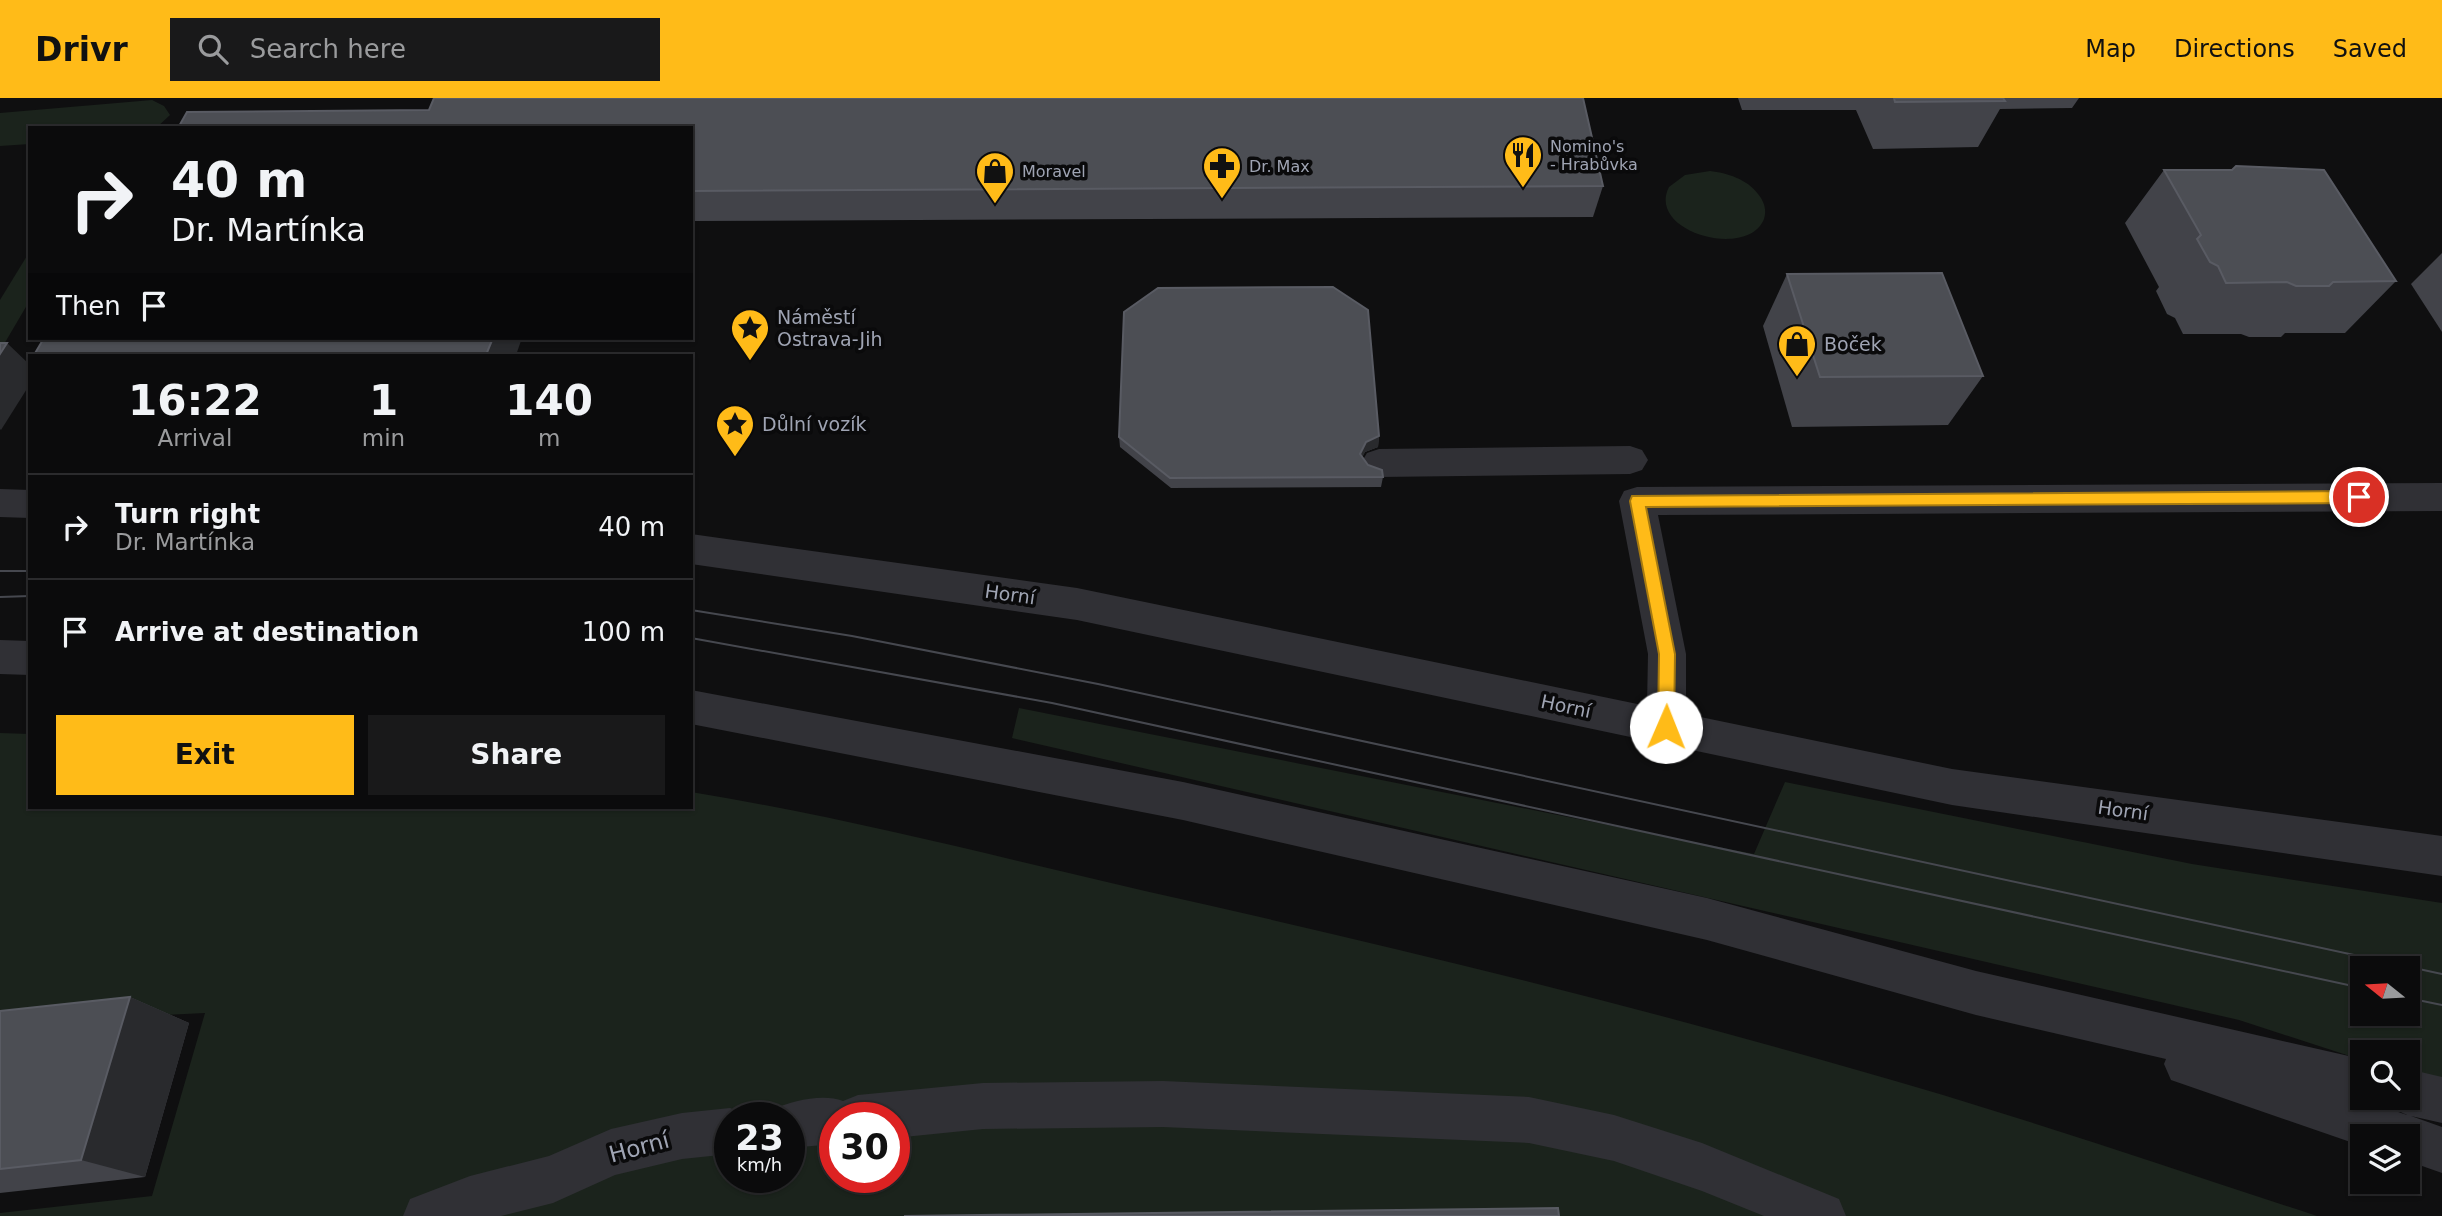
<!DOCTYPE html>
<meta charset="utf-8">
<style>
body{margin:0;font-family:"DejaVu Sans",sans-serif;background:#19191a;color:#f1f3f6;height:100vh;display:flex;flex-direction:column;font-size:26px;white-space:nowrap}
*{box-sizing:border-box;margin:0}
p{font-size:23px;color:#9a9b9d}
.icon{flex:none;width:38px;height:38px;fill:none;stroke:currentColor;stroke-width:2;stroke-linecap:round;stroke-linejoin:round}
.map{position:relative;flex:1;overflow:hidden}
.panel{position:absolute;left:28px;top:256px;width:665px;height:455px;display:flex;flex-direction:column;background:#0b0b0c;border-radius:0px;box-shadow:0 2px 5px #0004,0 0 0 2px #2b2b2d}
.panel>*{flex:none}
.top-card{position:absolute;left:28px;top:28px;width:665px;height:214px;border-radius:0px;box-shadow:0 2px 5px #0004,0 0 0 2px #2b2b2d;background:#0b0b0c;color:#f1f3f6;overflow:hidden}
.needle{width:46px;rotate:288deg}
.controls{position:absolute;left:2350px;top:858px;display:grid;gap:14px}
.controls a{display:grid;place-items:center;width:70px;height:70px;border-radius:0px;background:#0b0b0c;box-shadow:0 2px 5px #0004,0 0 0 2px #2b2b2d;font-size:35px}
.speed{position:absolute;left:714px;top:1004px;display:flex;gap:14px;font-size:35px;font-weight:700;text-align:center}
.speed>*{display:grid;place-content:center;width:91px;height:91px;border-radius:50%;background:#0b0b0c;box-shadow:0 2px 5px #0004,0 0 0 2px #2b2b2d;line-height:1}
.speed small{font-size:18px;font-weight:400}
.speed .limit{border:10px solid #d22;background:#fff;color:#111}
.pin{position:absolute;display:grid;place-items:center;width:60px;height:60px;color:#fff;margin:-30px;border:4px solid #fff;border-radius:50%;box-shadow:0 2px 7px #0007}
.me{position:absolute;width:77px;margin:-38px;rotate:1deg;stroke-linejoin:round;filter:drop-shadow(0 0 5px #0008)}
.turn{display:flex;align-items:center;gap:24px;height:147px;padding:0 28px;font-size:32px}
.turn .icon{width:91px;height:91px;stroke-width:2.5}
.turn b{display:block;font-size:49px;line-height:60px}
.then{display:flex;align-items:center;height:66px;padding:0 28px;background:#0003;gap:14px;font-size:26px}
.eta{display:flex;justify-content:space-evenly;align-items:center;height:119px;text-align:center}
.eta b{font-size:42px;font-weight:600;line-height:49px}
.action{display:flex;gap:14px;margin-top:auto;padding:14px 28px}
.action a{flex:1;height:80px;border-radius:0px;background:#ffbb18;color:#111;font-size:28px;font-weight:600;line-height:80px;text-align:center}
.action a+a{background:#19191a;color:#f1f3f6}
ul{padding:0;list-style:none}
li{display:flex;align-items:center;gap:21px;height:105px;padding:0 28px;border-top:2px solid #2b2b2d}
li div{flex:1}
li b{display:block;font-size:26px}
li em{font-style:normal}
header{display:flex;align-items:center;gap:42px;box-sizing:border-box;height:98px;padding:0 35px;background:#ffbb18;color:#111}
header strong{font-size:33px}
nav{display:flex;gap:38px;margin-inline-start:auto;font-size:24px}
.search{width:490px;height:63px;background:#19191a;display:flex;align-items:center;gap:18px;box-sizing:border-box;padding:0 24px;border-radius:0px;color:#9a9b9d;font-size:26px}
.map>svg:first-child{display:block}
.green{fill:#1b231c;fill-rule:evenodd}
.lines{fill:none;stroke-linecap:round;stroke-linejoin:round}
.minor{fill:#303035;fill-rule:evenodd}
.tram{stroke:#46484f;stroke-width:2}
.wall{fill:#424349}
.shaded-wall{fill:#292a2d}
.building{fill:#4c4e54;stroke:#595b63;stroke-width:2}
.route{fill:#ffbb18;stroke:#a67a10;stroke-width:2}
.labels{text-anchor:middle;stroke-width:7;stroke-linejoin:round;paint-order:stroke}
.far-poi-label{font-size:16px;fill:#9fa4b3;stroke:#0a0a0b;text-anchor:start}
.poi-label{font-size:19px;fill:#9fa4b3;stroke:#0a0a0b;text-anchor:start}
.street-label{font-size:19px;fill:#9fa4b3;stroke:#0a0a0b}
.near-street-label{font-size:23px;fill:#9fa4b3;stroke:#0a0a0b}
</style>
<header>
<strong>Drivr</strong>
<div class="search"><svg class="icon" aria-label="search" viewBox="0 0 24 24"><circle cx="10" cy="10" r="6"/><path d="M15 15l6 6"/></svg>Search here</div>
<nav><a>Map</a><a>Directions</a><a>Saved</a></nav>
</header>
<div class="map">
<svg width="2442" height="1118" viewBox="0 0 2442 1118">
<rect width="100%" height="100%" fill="#0f0f10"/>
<g class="green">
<polygon points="152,2 164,8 170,17 156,30 30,30 30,46 0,48 0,15"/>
<path d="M 1710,73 C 1727,75 1747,81 1758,96 C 1764,103 1767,112 1764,121 C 1748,162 1646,134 1669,89 L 1685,77 Z"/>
<polygon points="30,153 30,202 0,253 0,202"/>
<path d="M 1019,610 L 1754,756 L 1785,684 L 2192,766 L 2442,805 L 2442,987 L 2408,976 L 2408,954 L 2362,954 L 2362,962 L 2239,922 L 1012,640 ZM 2362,870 L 2408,870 L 2408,915 L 2362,915 Z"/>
<path d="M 0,635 L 30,636 L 30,709 L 691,709 L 691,694 C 845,719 994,758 1145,793 C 1382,846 1617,903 1850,970 C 2007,1014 2162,1067 2317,1118 L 0,1118 L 0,1115 L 152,1098 L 205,915 L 124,919 L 0,932 ZM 730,1020 L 789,1020 L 789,1080 L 730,1080 ZM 835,1020 L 894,1020 L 894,1080 L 835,1080 Z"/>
</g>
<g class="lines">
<g class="minor">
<polygon points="1630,348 1642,352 1648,362 1642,372 1630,376 1379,379 1367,375 1361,365 1367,355 1379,351"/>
<polygon points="2442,385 2442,413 1658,417 1686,556 1686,616 1952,671 2442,738 2442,778 1952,707 1077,522 691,466 691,436 1077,490 1647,608 1648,556 1619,403 1624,393 1637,389"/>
<polygon points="0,391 30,392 30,420 0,419"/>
<polygon points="0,542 30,543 30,577 0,576"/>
<polygon points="691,592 1183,684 1707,800 1976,873 2362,961 2362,999 2379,999 2369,1004 2407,1017 2392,1010 2387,999 2408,999 2408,971 2442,979 2442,1025 2411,1018 2442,1029 2442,1075 2408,1063 2408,1038 2362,1038 2362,1048 2171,982 2164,966 2166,961 1976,917 1707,842 1183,722 691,626"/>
<path d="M 1163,983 L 1529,999 L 1614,1017 L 1702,1045 L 1839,1101 L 1846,1118 L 1764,1118 L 1702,1093 L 1614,1063 L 1529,1045 L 1163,1029 L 983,1031 L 894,1040 L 894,1020 L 835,1020 L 835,1046 L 789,1050 L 789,1020 L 769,1020 L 773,1011 C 792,1003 823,995 843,1003 L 858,997 L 983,985 Z"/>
<polygon points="730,1010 746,1017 748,1020 730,1020 730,1056 682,1061 615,1077 553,1105 501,1118 403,1118 410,1101 470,1078 549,1058 611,1031 682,1015"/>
</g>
<g class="tram">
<polyline points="0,473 30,473"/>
<polyline points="0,499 30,498"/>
<polyline points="691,512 852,538 1098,586 2442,876"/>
<polyline points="691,540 1052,605 2362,890"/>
<polyline points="2408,900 2442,907"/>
</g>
</g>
<g class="wall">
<polygon points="1738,0 2079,0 2072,10 2000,11 1978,49 1873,51 1856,12 1742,12"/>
<polygon points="691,30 1603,88 1593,119 691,123"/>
<polygon points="2164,72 2232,72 2396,183 2345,235 2285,235 2281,239 2249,239 2241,236 2183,236 2175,220 2167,216 2156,193 2159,189 2125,125"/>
<polygon points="2442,155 2442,234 2411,186"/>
<polygon points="1787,176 1983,278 1948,327 1792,329 1763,228"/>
<polygon points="1379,338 1378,349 1365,354 1362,359 1368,367 1383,379 1381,389 1171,390 1120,349 1119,339"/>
<polygon points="130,899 189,925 145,1079 0,1095 0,913"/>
</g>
<g class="shaded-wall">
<polygon points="493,240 522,240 516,257 486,257"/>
<polygon points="7,245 30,267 30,286 1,332 0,331 0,256"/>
<polygon points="1379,338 1378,349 1365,354 1359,366 1360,356 1366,344"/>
<polygon points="130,899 189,925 145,1079 81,1062"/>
</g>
<g class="building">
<polygon points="434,0 1583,0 1603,88 691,93 691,30 178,30 187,14 429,12"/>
<polygon points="1894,0 2003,0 2005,3 1895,4"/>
<polygon points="2236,68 2324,72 2396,183 2333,184 2329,188 2296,188 2287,184 2226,185 2218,168 2210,164 2197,141 2201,137 2164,72 2232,72"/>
<polygon points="1942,175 1983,278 1820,279 1787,176"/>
<polygon points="1333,189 1368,212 1379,338 1366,344 1360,356 1368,367 1382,372 1383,379 1170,380 1119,339 1124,214 1158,190"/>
<polygon points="44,240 493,240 486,257 34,257"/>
<polygon points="0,245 7,245 0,256"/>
<polygon points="130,899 81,1062 0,1071 0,913"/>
<polygon points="1558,1110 1559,1118 904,1118"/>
</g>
<polygon class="route" points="2359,393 2367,399 2359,405 1646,409 1675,556 1674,629 1672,634 1666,637 1660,634 1658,629 1659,556 1630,403 1632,398"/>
<defs>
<symbol id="restaurant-pin" viewBox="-11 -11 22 30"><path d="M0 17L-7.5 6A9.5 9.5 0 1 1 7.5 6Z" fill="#ffbb18" stroke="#0a0a0b"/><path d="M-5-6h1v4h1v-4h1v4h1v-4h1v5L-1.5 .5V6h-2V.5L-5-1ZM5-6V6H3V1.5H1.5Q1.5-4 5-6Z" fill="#111"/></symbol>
<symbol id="pharmacy-pin" viewBox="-11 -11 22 30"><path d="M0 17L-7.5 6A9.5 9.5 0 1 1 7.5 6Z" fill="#ffbb18" stroke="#0a0a0b"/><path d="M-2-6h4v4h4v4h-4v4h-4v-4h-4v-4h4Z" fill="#111"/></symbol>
<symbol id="shop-pin" viewBox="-11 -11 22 30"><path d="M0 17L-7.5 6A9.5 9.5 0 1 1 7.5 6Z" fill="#ffbb18" stroke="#0a0a0b"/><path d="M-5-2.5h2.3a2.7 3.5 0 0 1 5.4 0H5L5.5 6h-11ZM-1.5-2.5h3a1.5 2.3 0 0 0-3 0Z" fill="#111"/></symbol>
<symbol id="sight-pin" viewBox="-11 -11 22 30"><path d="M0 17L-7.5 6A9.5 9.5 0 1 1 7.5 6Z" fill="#ffbb18" stroke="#0a0a0b"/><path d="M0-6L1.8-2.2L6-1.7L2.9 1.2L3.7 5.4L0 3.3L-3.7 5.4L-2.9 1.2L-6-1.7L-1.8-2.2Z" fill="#111"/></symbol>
</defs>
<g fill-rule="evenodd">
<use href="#restaurant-pin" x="1501" y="35" width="44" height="60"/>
<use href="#pharmacy-pin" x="1200" y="46" width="44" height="60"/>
<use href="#shop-pin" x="973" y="51" width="44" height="60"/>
<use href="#sight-pin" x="728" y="208" width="44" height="60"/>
<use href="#shop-pin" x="1775" y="224" width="44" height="60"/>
<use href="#sight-pin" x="713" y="304" width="44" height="60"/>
</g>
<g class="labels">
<g class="far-poi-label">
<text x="1550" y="54">Nomino's<tspan x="1550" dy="18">- Hrabůvka</tspan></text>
<text x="1249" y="74">Dr. Max</text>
<text x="1022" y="79">Moravel</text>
</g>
<g class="poi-label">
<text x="777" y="226">Náměstí<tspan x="777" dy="22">Ostrava-Jih</tspan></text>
<text x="1824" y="253">Boček</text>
<text x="762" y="333">Důlní vozík</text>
</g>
<g class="street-label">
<text transform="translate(1010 496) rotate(8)" y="7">Horní</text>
<text transform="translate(1566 608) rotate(12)" y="7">Horní</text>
<text transform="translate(2123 712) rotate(8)" y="7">Horní</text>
</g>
<g class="near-street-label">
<text transform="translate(639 1049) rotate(-15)" y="8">Horní</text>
</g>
</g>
</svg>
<div class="controls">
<a><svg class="needle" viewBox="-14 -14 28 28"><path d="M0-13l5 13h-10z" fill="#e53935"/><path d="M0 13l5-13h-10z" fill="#9a9b9d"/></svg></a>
<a><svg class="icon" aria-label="search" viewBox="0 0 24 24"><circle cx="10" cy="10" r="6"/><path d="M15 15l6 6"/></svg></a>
<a><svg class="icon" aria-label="layers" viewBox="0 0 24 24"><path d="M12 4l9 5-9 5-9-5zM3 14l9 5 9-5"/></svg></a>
</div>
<div class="speed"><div>23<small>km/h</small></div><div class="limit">30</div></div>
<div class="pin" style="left:2359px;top:399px;background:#d93025"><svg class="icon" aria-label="arrive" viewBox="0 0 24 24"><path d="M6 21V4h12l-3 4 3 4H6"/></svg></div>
<svg class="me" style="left:1666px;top:629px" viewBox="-20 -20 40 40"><circle r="19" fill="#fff"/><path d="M0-13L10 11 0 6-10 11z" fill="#ffbb18"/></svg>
<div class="top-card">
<div class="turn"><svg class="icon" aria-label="right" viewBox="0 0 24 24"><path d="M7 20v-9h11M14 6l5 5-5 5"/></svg><div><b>40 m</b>Dr. Martínka</div></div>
<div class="then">Then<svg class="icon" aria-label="arrive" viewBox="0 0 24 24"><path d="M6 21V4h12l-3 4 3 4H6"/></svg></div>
</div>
<section class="panel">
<div class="eta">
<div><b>16:22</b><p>Arrival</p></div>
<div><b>1</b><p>min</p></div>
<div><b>140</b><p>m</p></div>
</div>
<ul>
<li><svg class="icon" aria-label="right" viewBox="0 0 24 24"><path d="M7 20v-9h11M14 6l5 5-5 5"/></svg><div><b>Turn right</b><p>Dr. Martínka</p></div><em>40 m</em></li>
<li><svg class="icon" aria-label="arrive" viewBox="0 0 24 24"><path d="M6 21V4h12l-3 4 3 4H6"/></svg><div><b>Arrive at destination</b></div><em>100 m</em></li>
</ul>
<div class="action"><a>Exit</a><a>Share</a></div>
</section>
</div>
